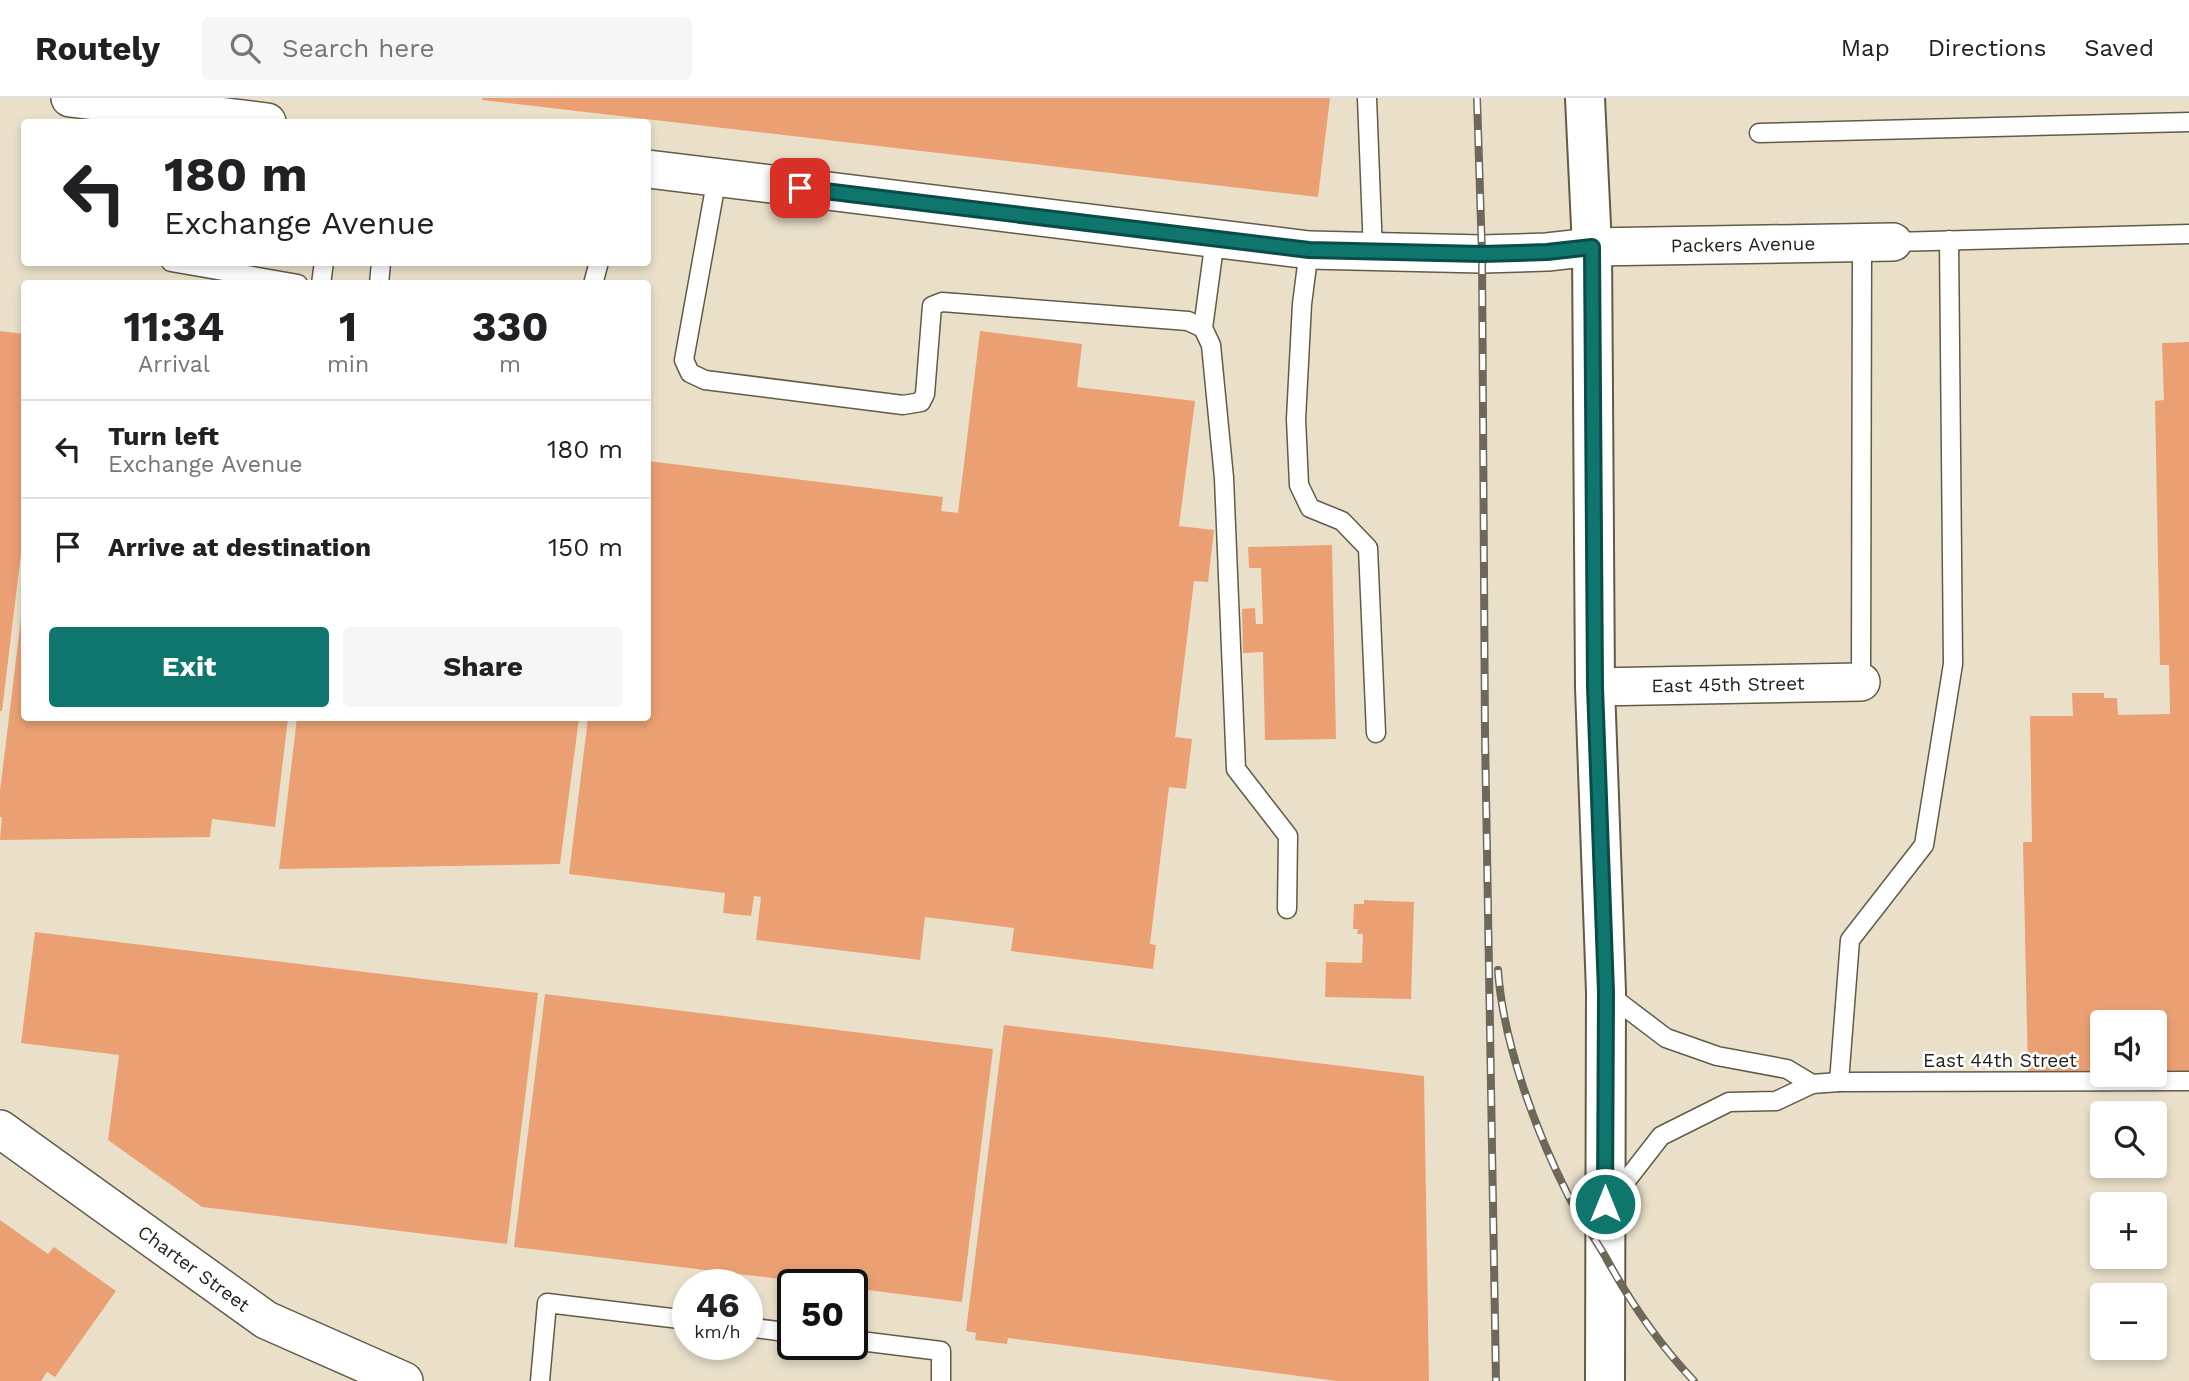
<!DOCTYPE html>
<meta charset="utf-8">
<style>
body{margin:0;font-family:"Work Sans",sans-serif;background:#f6f6f6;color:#202124;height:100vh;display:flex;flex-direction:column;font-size:26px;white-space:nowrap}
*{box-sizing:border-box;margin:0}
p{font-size:23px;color:#757577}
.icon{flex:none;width:38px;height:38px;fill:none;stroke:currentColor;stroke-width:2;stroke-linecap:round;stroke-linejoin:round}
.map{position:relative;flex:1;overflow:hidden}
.drawer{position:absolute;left:21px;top:182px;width:630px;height:441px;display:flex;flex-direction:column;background:#fff;border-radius:7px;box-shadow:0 4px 10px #0003}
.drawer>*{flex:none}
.hud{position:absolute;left:21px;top:21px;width:630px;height:147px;border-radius:7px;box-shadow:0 4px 10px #0003;background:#fff;color:#202124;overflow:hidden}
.controls{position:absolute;left:2090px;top:912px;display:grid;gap:14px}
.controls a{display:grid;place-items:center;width:77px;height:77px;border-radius:7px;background:#fff;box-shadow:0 4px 10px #0003;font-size:35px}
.speed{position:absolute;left:672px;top:1171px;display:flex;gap:14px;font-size:35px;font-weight:700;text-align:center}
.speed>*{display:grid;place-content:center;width:91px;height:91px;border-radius:50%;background:#fff;box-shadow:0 4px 10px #0003;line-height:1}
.speed small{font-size:18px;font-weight:400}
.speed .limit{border:4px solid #111;border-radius:10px;background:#fff;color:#111}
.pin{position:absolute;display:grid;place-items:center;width:60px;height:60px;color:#fff;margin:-30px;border-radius:14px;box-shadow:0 4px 10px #0006}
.me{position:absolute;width:77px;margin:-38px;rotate:0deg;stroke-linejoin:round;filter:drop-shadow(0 0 5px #0008)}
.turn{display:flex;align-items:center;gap:24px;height:147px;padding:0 28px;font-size:32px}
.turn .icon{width:91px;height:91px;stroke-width:2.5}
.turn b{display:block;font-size:49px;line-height:60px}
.eta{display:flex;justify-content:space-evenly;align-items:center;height:119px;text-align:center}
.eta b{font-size:42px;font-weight:700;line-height:49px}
.primary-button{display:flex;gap:14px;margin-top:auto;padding:14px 28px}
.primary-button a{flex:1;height:80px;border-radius:7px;background:#0f766e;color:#fff;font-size:28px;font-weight:700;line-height:80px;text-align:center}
.primary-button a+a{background:#f6f6f6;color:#202124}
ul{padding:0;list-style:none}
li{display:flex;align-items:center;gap:21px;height:98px;padding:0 28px;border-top:2px solid #e0e0e0}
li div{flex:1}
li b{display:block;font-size:26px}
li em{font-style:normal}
header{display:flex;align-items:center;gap:42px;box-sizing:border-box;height:98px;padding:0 35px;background:#fff;border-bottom:2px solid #e0e0e0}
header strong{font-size:33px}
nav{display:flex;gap:38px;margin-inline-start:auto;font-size:24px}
.search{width:490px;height:63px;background:#f6f6f6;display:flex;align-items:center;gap:18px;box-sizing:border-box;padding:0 24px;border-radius:7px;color:#757577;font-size:26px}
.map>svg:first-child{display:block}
.building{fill:#eba073}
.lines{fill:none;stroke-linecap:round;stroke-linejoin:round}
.service-casing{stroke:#635a47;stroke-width:21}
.minor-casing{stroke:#635a47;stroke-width:40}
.secondary-casing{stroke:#635a47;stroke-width:42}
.service{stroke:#fff;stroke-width:18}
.minor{stroke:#fff;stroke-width:37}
.secondary{stroke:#fff;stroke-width:38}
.rail-casing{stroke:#6e685b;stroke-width:8}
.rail{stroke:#fff;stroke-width:5;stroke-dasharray:16;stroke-linecap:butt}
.route-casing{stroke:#0a4d48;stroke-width:18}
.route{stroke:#0f766e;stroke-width:12}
.labels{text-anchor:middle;stroke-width:5;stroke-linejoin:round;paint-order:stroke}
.street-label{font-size:19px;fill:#231f17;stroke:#fff}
</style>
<header>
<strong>Routely</strong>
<div class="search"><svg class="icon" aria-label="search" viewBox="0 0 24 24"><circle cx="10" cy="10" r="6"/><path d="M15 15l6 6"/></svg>Search here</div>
<nav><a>Map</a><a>Directions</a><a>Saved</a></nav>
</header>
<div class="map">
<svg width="2189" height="1283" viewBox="0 0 2189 1283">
<rect width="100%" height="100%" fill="#eae0ca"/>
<g class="building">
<polygon points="482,0 1330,0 1318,99 482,2"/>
<polygon points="0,233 24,236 24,430 2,613 0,613"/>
<polygon points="980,233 1082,246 1077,289 1195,303 1179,428 1214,432 1208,484 1194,483 1175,639 1192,641 1186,691 1169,689 1150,846 1156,847 1153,871 1011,853 1014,830 925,819 920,862 756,842 761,799 754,798 751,818 723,815 725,795 569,776 588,620 648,620 648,363 943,399 941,413 958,415"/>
<polygon points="2189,244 2189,977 2154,977 2154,924 2102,924 2102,978 2028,976 2023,744 2032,744 2030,618 2073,618 2072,595 2104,595 2104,600 2117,600 2118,617 2170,616 2169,567 2160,567 2155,303 2164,302 2162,245"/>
<polygon points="1332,447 1336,641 1265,642 1263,554 1243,555 1242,511 1255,510 1256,526 1263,526 1261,470 1249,470 1248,449"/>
<polygon points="23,504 24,504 24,620 288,620 275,729 212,721 210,739 0,742 2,719 0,719 0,693"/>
<polygon points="297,620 579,620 560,766 279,771"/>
<polygon points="1364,802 1414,804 1411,901 1325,899 1326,864 1362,865 1363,836 1357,836 1358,831 1353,831 1354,806 1364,806"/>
<polygon points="35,834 538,895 507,1146 202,1109 108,1042 119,957 21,945"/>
<polygon points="545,896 993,951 962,1204 852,1190 852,1186 822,1186 514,1149"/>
<polygon points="1004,927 1424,978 1429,1283 1337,1283 1008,1240 1007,1246 975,1242 976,1235 966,1233"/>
<polygon points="0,1122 48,1156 54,1149 116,1193 55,1279 47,1274 41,1283 0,1283"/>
</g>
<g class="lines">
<defs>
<g id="service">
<polyline points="1367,0 1373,154"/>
<polyline points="1759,35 2189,24"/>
<polyline points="717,79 684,262 690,275 705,282 903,307 921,304 925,296 932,208 942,204 1188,223 1203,230"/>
<polyline points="1215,141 1203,230 1211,247 1224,380 1236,671 1288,738 1287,811"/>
<polyline points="1893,144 2189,136"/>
<polyline points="1309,152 1302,206 1296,321 1299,387 1310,410 1342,423 1368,450 1376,635"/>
<polyline points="171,164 298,186"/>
<polyline points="321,186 324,164"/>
<polyline points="379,186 381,164"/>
<polyline points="593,186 599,164"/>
<polyline points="1861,584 1862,144"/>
<polyline points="1608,896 1666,940 1717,958 1787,971 1812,986"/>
<polyline points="1839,984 1850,842 1924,747 1953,566 1949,142"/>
<polyline points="1616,1107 1626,1083 1661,1038 1729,1004 1776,1003 1812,986 1839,984 2189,983"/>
<polyline points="747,1229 793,1235"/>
<polyline points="852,1242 941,1253 941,1283"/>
<polyline points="540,1283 547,1205 688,1222"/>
</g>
<g id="minor">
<polyline points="70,0 267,24"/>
<polyline points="648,71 1309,152 1482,156 1547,154 1592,149 1893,144"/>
<polyline points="1595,589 1861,584"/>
<polyline points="0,1031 266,1222 404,1283"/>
</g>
<polyline id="secondary" points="1585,0 1592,149 1595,589 1606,894 1605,1283"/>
</defs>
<use href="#service" class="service-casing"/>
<use href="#minor" class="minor-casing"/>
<use href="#secondary" class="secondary-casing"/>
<use href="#service" class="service"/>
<use href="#minor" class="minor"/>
<use href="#secondary" class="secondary"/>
<defs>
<g id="rail">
<polyline points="1477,0 1482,156 1485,637 1496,1283"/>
<path d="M 1498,872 C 1503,945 1536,1034 1569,1099 C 1580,1119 1593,1138 1605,1158 C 1630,1204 1658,1245 1694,1283"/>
</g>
</defs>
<use href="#rail" class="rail-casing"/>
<use href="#rail" class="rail"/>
</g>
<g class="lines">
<defs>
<polyline id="route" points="800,90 1309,152 1482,156 1547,154 1592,149 1595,589 1606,894 1605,1106"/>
</defs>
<use href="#route" class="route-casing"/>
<use href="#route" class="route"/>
</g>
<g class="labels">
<g class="street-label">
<text transform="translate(1743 146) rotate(-1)" y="7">Packers Avenue</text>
<text transform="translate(1728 586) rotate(-1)" y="7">East 45th Street</text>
<text x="2000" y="969">East 44th Street</text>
<text transform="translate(194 1170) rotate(36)" y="7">Charter Street</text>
</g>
</g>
</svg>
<div class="controls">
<a><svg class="icon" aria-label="sound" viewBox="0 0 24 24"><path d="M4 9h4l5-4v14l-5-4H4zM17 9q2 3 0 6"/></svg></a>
<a><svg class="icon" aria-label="search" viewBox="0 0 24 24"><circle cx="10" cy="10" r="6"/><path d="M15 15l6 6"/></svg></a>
<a>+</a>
<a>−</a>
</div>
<div class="speed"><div>46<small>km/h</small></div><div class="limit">50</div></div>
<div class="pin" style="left:800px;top:90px;background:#d93025"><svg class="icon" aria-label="arrive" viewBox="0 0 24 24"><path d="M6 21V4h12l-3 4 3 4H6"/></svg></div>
<svg class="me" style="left:1605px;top:1106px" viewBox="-20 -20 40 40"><circle r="17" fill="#0f766e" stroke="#fff" stroke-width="3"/><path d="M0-11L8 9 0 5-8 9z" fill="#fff"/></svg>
<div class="hud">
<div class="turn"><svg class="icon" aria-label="left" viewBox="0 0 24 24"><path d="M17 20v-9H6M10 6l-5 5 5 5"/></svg><div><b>180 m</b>Exchange Avenue</div></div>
</div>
<section class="drawer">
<div class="eta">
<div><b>11:34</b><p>Arrival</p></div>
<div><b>1</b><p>min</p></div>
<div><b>330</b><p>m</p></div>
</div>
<ul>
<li><svg class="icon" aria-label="left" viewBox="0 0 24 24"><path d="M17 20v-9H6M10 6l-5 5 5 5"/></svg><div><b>Turn left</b><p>Exchange Avenue</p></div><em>180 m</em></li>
<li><svg class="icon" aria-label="arrive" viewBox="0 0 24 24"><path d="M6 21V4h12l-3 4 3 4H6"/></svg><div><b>Arrive at destination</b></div><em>150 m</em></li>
</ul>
<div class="primary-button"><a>Exit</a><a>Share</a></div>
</section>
</div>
